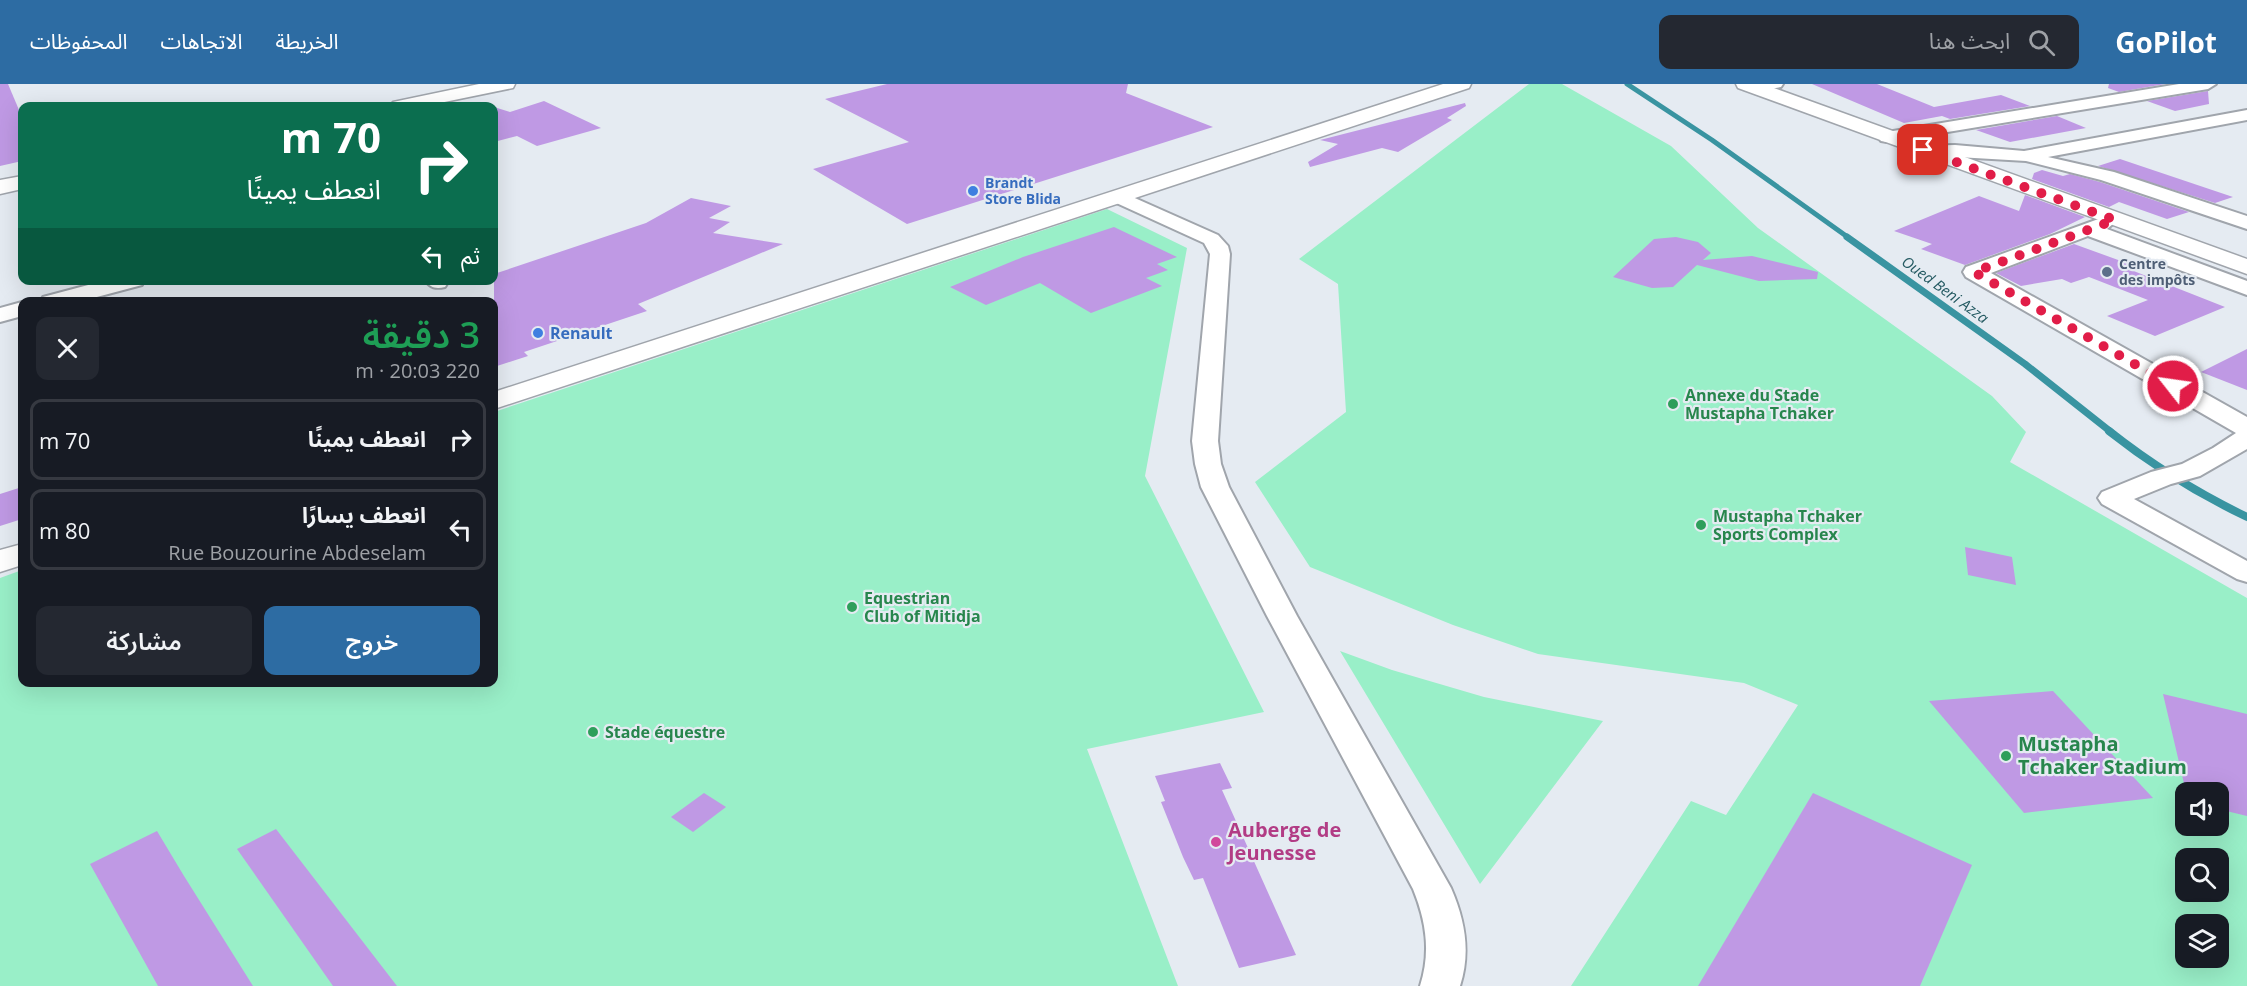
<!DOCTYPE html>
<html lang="ar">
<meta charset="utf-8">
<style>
body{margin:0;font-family:"Open Sans","Noto Sans Arabic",sans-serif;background:#242831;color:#f1f3f6;direction:rtl;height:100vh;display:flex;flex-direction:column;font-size:22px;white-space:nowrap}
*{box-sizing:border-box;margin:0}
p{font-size:20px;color:#9ea1a6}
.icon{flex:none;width:33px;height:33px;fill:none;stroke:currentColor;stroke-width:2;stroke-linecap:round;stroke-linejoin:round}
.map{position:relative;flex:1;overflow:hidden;direction:ltr}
.panel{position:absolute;left:18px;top:213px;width:480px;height:390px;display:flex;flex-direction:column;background:#171b24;border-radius:12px;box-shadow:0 6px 24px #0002;direction:rtl}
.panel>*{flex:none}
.banner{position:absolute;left:18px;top:18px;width:480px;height:183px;border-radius:12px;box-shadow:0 6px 24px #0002;direction:rtl;background:#0b6e4f;color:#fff;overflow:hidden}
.fabs{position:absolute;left:2175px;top:698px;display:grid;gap:12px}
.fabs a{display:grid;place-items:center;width:54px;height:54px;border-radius:12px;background:#171b24;box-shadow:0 6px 24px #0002;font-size:30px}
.pin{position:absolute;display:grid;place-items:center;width:51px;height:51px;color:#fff;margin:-26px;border-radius:12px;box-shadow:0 3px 9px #0006}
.me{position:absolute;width:66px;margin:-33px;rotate:300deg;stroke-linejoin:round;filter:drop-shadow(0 0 4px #0008)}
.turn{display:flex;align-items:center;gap:21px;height:126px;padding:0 18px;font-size:27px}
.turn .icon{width:78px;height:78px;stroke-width:2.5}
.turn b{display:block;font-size:42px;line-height:51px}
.then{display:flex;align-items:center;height:57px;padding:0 18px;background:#0003;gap:12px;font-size:22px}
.round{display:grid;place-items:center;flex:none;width:63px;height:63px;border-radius:12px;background:#242831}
.overview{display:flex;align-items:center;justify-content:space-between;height:102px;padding:0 18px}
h1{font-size:36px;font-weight:600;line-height:45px;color:#1e9e55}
.button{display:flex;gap:12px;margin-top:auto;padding:12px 18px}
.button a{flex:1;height:69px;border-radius:12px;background:#2d6ca3;color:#fff;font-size:24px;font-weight:600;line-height:69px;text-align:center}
.button a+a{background:#242831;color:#f1f3f6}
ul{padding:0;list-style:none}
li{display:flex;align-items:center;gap:18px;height:81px;margin:0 12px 9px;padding:0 6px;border:3px solid #363941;border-radius:12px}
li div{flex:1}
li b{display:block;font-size:22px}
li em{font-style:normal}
header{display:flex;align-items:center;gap:36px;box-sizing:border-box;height:84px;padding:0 30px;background:#2d6ca3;color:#fff}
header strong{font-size:28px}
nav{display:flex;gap:33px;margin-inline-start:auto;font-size:21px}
.search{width:420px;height:54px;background:#242831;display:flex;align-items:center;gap:15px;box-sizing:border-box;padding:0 21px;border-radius:12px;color:#9ea1a6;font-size:22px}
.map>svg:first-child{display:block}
.green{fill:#99efc8;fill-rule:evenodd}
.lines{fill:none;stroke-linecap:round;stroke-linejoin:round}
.stream-far2{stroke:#3994a1;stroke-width:5}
.stream-far1{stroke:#3994a1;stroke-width:7}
.stream{stroke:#3994a1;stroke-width:8}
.building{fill:#bf99e4}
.street-casing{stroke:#a0a5ac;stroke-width:4}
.secondary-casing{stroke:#a0a5ac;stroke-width:3}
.highway-casing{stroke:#a0a5ac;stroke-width:3}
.street{fill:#fff;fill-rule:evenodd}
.secondary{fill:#fff;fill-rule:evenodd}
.highway{fill:#fff;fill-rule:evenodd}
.route{stroke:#e11d48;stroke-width:10;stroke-dasharray:0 18}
.shop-dot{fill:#3f7fe0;stroke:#e5ebf2;stroke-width:2}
.service-dot{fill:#5c6f8a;stroke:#e5ebf2;stroke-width:2}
.leisure-dot{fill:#2e9e5b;stroke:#e5ebf2;stroke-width:2}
.hotel-dot{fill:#d1479c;stroke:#e5ebf2;stroke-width:2}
.labels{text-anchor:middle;stroke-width:4.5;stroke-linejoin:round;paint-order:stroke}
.far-shop-label{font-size:14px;font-weight:bold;fill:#366cbe;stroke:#e5ebf2;text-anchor:start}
.far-service-label{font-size:14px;font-weight:bold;fill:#4e5e75;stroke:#e5ebf2;text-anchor:start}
.far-water-label{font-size:15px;font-style:italic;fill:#255a62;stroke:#e5ebf2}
.shop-label{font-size:16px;font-weight:bold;fill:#366cbe;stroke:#e5ebf2;text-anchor:start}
.leisure-label{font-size:16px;font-weight:bold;fill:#27864d;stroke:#e5ebf2;text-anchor:start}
.near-leisure-label{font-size:20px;font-weight:bold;fill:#27864d;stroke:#e5ebf2;text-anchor:start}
.near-hotel-label{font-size:20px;font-weight:bold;fill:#b23c85;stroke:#e5ebf2;text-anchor:start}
</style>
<header>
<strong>GoPilot</strong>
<div class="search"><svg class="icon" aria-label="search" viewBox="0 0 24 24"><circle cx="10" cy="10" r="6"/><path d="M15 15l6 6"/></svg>ابحث هنا</div>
<nav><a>الخريطة</a><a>الاتجاهات</a><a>المحفوظات</a></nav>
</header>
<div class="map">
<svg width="2247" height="902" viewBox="0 0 2247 902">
<rect width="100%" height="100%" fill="#e5ebf2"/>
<g class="green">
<path d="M 1529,0 L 1562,0 L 1671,62 L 1758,144 L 1992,312 L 2026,348 L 2010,378 L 2247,514 L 2247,902 L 1571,902 L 1691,717 L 1726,731 L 1798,621 L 1744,599 L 1538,570 L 1453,541 L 1310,483 L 1255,398 L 1346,328 L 1338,200 L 1299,175 ZM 2186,708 L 2218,708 L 2218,741 L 2186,741 ZM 2186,774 L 2218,774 L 2218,807 L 2186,807 ZM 2186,840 L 2218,840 L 2218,873 L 2186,873 Z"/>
<polygon points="1107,125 1187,164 1145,392 1264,628 1087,665 1178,902 0,902 0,494 22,486 22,598 494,598 494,328"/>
<polygon points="1340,567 1392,586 1484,613 1603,637 1480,800"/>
</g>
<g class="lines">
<polyline class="stream-far2" points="1627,0 1712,56 1849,154"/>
<polyline class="stream-far1" points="1847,153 2025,280 2111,348"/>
<path class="stream" d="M 2109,347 C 2152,381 2197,409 2247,433"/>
</g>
<g class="building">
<polygon points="0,0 8,0 22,33 22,77 0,82"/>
<polygon points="887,0 1128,0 1126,9 1213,43 907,140 813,85 909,58 825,15"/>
<polygon points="1812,0 1877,0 1934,23 2001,11 2030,22 1950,35 1942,32 1904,39"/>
<polygon points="2109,0 2165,0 2119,8 2108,4"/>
<polygon points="2208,7 2209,20 2175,27 2147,17"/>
<polygon points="544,17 601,44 537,62 517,52 494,58 494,23 510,28"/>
<polygon points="1465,19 1466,22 1447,34 1452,36 1398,68 1382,64 1310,83 1308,78 1338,60 1320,56"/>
<polygon points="2057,32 2086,44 2010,58 1976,46"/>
<polygon points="2120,75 2233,113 2215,119 2098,82"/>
<polygon points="2042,86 2063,92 2070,90 2100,98 2189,128 2167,135 2119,118 2109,123 2032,95 2034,89"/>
<polygon points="2025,111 2085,133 2050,150 1965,181 1921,165 1932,160 1894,147 1979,112 2019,127"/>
<polygon points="691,114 731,122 709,134 730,138 713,149 783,160 638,220 647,227 524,268 528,272 494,283 494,198 491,196 494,196 494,190 646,139"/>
<polygon points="1114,143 1177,173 1157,180 1168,186 1146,194 1162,202 1091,229 1040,199 986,221 950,203 1023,173"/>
<polygon points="1676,153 1698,158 1711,169 1703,176 1752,172 1818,188 1817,195 1759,197 1697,181 1673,203 1652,204 1613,193 1654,155"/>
<polygon points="2074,160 2132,181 2126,184 2225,223 2155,252 2107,232 2148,216 2089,193 2071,199 2062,195 2021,202 1996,189"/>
<polygon points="2247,265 2247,306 2201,288"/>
<polygon points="22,403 22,435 0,442 0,410"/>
<polygon points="1965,463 2012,473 2016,501 1968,491"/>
<polygon points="2053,607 2153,714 2024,729 1929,617"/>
<polygon points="2163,610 2247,630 2247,732 2218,725 2218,706 2186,708"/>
<polygon points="1220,679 1232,704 1222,706 1296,871 1239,884 1203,794 1194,796 1183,773 1161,718 1165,717 1155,692"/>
<polygon points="704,709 726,723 693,748 671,733"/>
<polygon points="1813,709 1972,781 1920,902 1698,902"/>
<polygon points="276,745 397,902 333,902 237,765"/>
<polygon points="157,747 184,792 253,902 158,902 90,780"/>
</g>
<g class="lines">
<defs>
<g id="street">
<polygon points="1748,0 1783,0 1781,3 1754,8 1748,6 1746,3"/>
<polygon points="2179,0 2216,0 2208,5 1887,58 1881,57 1878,53 1881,49 1887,48"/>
<polygon points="2247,26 2247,36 2048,73 2114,88 2247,132 2247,145 2101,96 2026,77 1923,71 1917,70 1914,66 1917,62 1955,61 2024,67"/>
<path d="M 1119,107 L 1218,151 L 1228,162 L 1230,170 L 1218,357 L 1221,380 L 1229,403 L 1297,532 L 1451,804 C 1465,836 1471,868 1460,902 L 1420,902 C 1431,868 1426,837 1413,805 L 1267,532 L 1201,403 L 1195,380 L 1192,357 L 1210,170 L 1204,159 L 1112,117 L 1109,113 L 1112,109 Z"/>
<polygon points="2104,133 2111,135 2114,139 2107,145 2247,197 2247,211 2088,152 1991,189 2247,333 2247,365 2200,392 2171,400 2134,415 2247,477 2247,498 2237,495 2102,420 2098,414 2102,408 2151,388 2182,380 2213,364 2236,349 1966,193 1963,188 1966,183"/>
<polygon points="107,196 144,196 142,201 78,218 40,218 43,213"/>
<path d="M 425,196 L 447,196 L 448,198 L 445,203 C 436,205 430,204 425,196 Z"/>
<polygon points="22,218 22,232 0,238 0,224"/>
</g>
<g id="secondary">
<polygon points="479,0 515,0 513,4 425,22 390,22 393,18"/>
<polygon points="1736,0 1763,0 2247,175 2247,190 1738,4"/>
<polygon points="22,92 22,105 0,110 0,96"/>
</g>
<g id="highway">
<polygon points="1443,0 1471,0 1469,4 494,325 494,308"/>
<polygon points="22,460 22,481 0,488 0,466"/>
</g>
</defs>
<use href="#street" class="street-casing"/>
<use href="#secondary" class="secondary-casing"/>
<use href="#highway" class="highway-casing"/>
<use href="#street" class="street"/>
<use href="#secondary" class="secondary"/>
<use href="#highway" class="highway"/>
</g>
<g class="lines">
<polyline class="route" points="1923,66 2115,136 1974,188 2173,302"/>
</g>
<g class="shop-dot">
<circle cx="973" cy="107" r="6"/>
<circle cx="538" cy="249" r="6"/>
</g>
<circle class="service-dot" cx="2107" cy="188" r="6"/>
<g class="leisure-dot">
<circle cx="1673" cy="320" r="6"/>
<circle cx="1701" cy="441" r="6"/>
<circle cx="852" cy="523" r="6"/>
<circle cx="593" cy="648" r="6"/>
<circle cx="2006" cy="672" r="6"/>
</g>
<circle class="hotel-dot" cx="1216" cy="758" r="6"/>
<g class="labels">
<g class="far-shop-label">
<text x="985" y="104">Brandt<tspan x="985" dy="16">Store Blida</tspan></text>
</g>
<g class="far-service-label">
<text x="2119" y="185">Centre<tspan x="2119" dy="16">des impôts</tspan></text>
</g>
<g class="far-water-label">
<text transform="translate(1945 206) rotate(36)" y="5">Oued Beni Azza</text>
</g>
<g class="shop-label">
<text x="550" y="255">Renault</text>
</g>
<g class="leisure-label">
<text x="1685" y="317">Annexe du Stade<tspan x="1685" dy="18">Mustapha Tchaker</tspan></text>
<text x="1713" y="438">Mustapha Tchaker<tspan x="1713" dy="18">Sports Complex</tspan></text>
<text x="864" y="520">Equestrian<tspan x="864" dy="18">Club of Mitidja</tspan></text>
<text x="605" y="654">Stade équestre</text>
</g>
<g class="near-leisure-label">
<text x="2018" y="667">Mustapha<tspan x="2018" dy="23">Tchaker Stadium</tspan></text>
</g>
<g class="near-hotel-label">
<text x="1228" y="753">Auberge de<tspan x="1228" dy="23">Jeunesse</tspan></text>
</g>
</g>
</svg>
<div class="fabs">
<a><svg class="icon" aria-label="sound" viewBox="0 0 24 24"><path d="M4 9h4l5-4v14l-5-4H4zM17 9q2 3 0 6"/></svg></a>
<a><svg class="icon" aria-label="search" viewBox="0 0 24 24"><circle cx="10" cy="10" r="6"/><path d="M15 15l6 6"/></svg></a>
<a><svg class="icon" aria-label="layers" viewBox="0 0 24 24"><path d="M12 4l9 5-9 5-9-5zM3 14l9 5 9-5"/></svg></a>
</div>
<div class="pin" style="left:1923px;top:66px;background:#d93025"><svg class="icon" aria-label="arrive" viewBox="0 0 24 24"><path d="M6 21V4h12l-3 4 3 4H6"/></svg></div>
<svg class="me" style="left:2173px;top:302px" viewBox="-20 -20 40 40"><circle r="17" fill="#e11d48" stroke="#fff" stroke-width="3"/><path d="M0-11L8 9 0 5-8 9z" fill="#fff"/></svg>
<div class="banner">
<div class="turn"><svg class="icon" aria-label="right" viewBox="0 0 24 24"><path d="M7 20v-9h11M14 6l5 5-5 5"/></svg><div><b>70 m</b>انعطف يمينًا</div></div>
<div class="then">ثم<svg class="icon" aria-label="left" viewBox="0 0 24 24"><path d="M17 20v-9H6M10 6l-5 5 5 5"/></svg></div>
</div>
<section class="panel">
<div class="overview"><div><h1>3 دقيقة</h1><p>220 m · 20:03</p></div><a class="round"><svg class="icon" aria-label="close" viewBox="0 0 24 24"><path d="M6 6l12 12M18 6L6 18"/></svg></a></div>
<ul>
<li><svg class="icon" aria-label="right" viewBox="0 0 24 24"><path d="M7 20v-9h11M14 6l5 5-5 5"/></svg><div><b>انعطف يمينًا</b></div><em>70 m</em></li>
<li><svg class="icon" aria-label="left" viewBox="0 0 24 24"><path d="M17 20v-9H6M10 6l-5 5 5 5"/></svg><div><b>انعطف يسارًا</b><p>Rue Bouzourine Abdeselam</p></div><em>80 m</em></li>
</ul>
<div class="button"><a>خروج</a><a>مشاركة</a></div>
</section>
</div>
